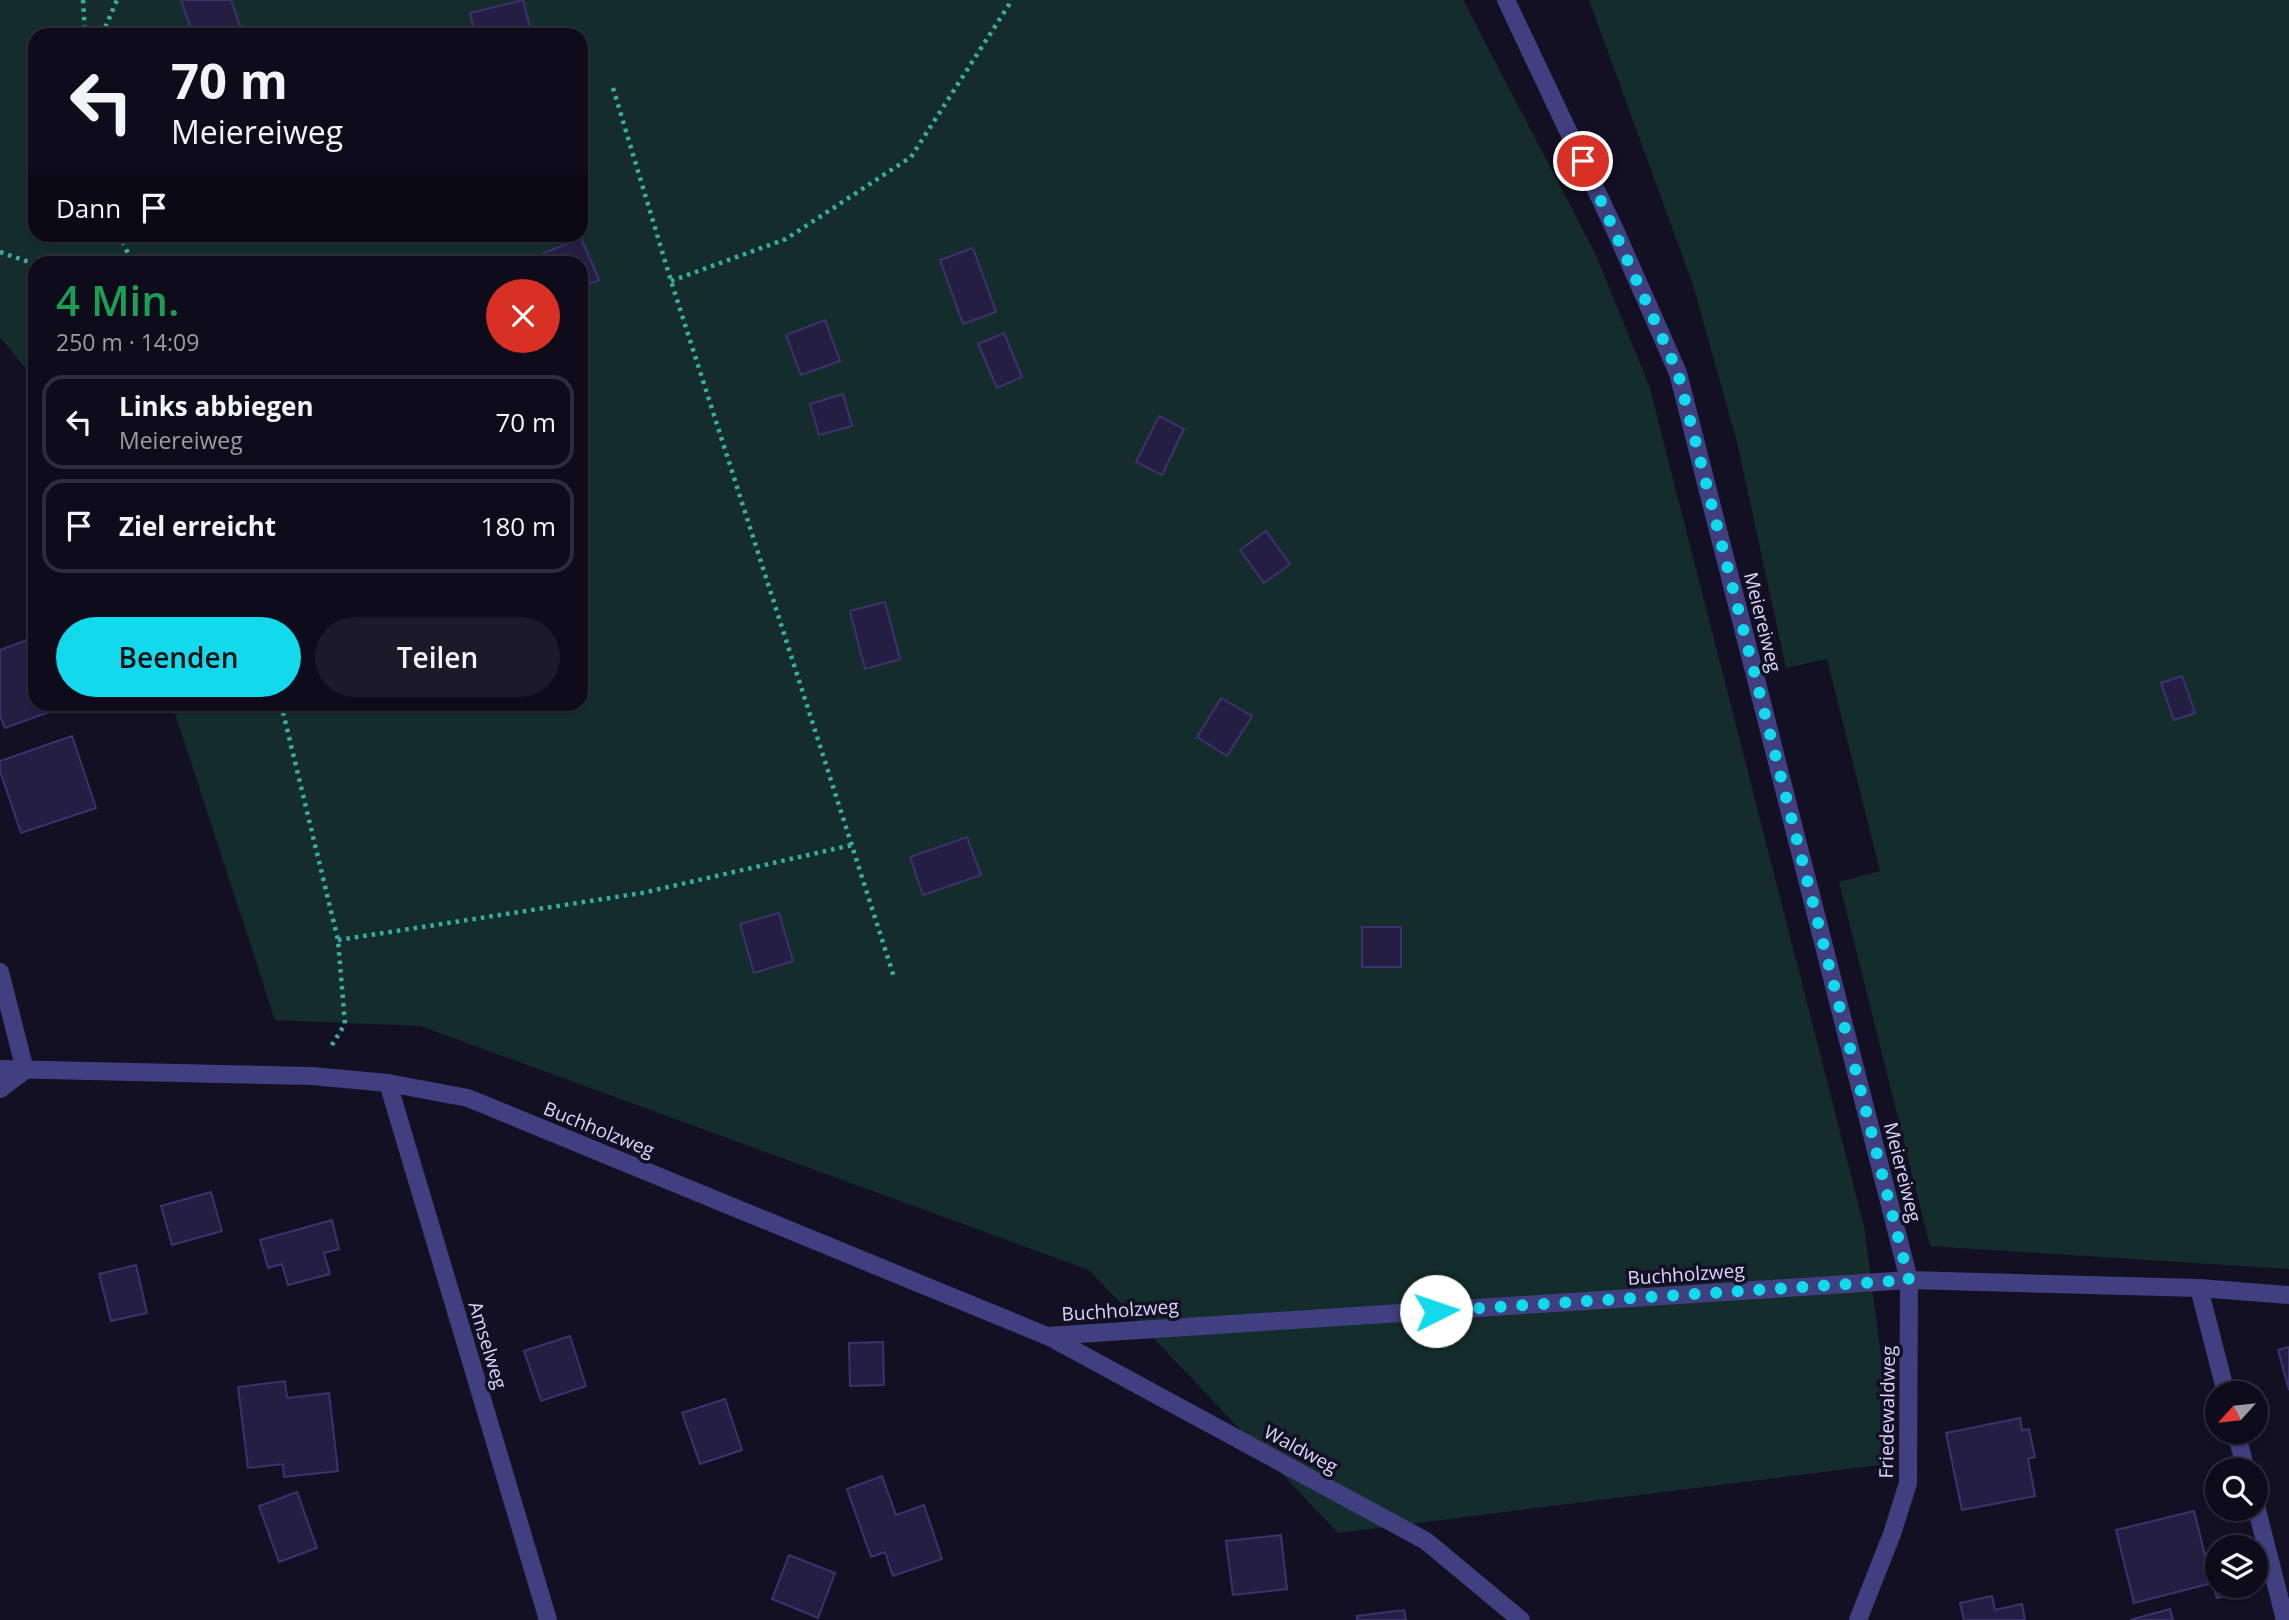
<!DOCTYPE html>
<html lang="de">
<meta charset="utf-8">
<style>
body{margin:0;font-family:"Open Sans",sans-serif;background:#1c1a28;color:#f1f3f6;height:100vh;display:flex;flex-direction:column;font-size:26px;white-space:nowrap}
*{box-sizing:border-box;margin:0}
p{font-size:23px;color:#9b9ba3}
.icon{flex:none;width:38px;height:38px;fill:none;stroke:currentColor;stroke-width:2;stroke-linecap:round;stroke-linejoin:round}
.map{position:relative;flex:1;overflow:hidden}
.side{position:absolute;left:28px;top:256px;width:560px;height:455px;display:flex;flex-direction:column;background:#0e0c1b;border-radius:21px;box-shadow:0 2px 5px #0004,0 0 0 2px #2e2c3a}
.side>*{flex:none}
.banner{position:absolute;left:28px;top:28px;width:560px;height:214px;border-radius:21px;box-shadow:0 2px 5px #0004,0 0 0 2px #2e2c3a;background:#0e0c1b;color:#f1f3f6;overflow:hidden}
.needle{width:46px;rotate:243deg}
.tools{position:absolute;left:2205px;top:1381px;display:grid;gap:14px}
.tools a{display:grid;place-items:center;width:63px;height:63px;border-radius:50%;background:#0e0c1b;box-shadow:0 2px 5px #0004,0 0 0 2px #2e2c3a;font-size:35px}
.pin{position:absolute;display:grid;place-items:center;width:60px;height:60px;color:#fff;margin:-30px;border:4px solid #fff;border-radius:50%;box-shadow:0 2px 7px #0007}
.me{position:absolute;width:77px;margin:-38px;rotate:86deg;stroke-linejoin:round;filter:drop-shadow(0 0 5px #0008)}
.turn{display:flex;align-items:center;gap:24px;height:147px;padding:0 28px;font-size:32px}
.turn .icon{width:91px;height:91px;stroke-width:2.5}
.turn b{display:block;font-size:49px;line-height:60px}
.then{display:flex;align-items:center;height:66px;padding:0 28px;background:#0003;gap:14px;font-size:26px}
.round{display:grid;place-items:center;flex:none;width:74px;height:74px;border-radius:37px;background:#1c1a28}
.head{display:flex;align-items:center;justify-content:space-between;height:119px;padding:0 28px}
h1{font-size:42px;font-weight:600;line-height:52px;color:#1e9e55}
.primary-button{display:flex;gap:14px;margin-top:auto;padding:14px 28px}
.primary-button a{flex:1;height:80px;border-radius:42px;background:#12d9ec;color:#111;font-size:28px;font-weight:600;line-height:80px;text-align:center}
.primary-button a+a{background:#1c1a28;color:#f1f3f6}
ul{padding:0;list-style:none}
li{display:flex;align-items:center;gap:21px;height:94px;margin:0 14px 10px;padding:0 14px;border:4px solid #2e2c3a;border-radius:21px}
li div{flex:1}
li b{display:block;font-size:26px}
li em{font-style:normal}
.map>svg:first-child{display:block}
.green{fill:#142d2c;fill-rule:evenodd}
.building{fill:#251e43;stroke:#3c326d;stroke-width:2}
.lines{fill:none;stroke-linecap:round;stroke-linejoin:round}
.path{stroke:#38ada4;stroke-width:4.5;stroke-dasharray:3.5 5;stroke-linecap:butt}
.minor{stroke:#403f7f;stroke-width:18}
.route{stroke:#12d9ec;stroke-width:12;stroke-dasharray:0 21.6}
.labels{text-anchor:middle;stroke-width:7;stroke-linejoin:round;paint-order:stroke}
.street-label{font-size:19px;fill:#dad6fc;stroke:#131024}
</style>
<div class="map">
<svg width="2289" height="1620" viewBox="0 0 2289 1620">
<rect width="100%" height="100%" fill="#131024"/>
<g class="green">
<path d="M 0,0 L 1463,0 L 1594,251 L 1649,385 L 1864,1226 L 1895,1463 L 1338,1533 L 1089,1270 L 420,1026 L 275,1020 L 172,704 L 581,704 L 581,262 L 35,262 L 35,380 L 0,337 ZM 35,35 L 581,35 L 581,234 L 35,234 Z"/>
<polygon points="1589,0 2289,0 2289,1269 1930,1246 1839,882 1880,871 1827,659 1786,668 1737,442 1693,285"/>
</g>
<g class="building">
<polygon points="181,0 231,0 241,29 222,35 193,35"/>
<polygon points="523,0 532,35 475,35 470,13"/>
<polygon points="581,238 599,280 581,287 581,262 548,262 544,253"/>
<polygon points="973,248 996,312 963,324 940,260"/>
<polygon points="825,320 840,361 801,375 786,335"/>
<polygon points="1004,333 1022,377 997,388 978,344"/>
<polygon points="843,394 852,426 819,435 810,404"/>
<polygon points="1159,416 1184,429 1162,475 1136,462"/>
<polygon points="1266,531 1290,564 1264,583 1240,550"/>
<polygon points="885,602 900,659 865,669 850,611"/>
<polygon points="35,637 35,704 71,704 5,728 0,716 0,650"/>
<polygon points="2182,676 2195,713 2174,720 2161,683"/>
<polygon points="1221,698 1252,716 1227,756 1197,737"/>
<polygon points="72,736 96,808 21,833 0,771 0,761"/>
<polygon points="967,837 981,875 923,895 910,857"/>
<polygon points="779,913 793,961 754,973 740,924"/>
<rect x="1362" y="927" width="39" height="40"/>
<polygon points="211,1192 222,1231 172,1245 161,1206"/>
<polygon points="332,1220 339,1249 324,1253 330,1274 288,1285 282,1264 268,1268 260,1240"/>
<polygon points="136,1265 147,1313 111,1321 99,1274"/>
<polygon points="570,1336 586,1386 541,1401 524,1351"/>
<polygon points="883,1342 884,1385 850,1386 849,1343"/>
<polygon points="2289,1347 2289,1390 2278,1350"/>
<polygon points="285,1381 287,1398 329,1393 338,1471 284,1477 283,1464 248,1468 238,1387"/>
<polygon points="725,1399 742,1450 700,1464 682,1413"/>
<polygon points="2020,1418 2022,1430 2029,1429 2035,1457 2028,1459 2035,1496 1962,1510 1946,1433"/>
<polygon points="882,1476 896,1515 924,1505 942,1559 893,1576 885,1552 871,1557 847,1489"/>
<polygon points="297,1492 317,1548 279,1562 259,1506"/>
<polygon points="2194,1511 2212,1583 2134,1603 2116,1530"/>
<polygon points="1281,1535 1287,1589 1233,1595 1226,1541"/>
<polygon points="789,1555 835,1573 818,1618 772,1599"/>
<polygon points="2217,1559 2217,1586 2247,1586 2248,1590 2217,1598 2207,1562"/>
<polygon points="1992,1596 1995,1610 2022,1604 2025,1620 1964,1620 1960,1603"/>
<polygon points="2170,1609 2173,1620 2130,1620"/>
<polygon points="1404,1610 1406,1620 1357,1620 1357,1616"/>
</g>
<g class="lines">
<g class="path">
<polyline points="83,0 85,35"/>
<polyline points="102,35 117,0"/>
<polyline points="613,88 671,281 894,977"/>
<polyline points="119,234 132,262"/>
<polyline points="0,252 35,264"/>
<polyline points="671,281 786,239 911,157 1012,0"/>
<polyline points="281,704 338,940 345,1024 330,1048"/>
<polyline points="338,940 642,893 852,845"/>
</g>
<g class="minor">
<polyline points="1506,0 1615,230 1678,373 1909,1280 1908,1483 1892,1534 1858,1620"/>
<polyline points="0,972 25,1070 0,1089"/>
<polyline points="0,1069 312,1076 388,1083 468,1098 1047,1336 1909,1280 2199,1288 2289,1295"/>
<polyline points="388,1083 548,1620"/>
<polyline points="2199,1288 2226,1393"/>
<polyline points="1048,1336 1426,1541 1521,1620"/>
<polyline points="2236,1432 2246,1470"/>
<polyline points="2256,1506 2285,1620"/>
</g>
</g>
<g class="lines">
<polyline class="route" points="1436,1311 1909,1280 1678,373 1583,161"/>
</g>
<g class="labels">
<g class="street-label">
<text transform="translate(1763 622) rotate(76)" y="7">Meiereiweg</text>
<text transform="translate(599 1129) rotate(22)" y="7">Buchholzweg</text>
<text transform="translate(1903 1172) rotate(76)" y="7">Meiereiweg</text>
<text transform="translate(1686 1274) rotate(-4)" y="7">Buchholzweg</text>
<text transform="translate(1120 1310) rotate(-4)" y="7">Buchholzweg</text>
<text transform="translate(488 1345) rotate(73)" y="7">Amselweg</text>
<text transform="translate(1887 1412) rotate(-89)" y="7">Friedewaldweg</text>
<text transform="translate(1301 1449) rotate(28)" y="7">Waldweg</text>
</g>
</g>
</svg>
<div class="tools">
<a><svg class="needle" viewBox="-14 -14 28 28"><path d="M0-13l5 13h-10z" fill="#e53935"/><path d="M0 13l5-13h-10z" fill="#9b9ba3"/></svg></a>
<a><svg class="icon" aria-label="search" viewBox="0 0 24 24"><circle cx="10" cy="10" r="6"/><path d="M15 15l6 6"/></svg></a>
<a><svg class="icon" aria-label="layers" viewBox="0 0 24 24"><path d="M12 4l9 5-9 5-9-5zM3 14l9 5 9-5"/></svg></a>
</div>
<div class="pin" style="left:1583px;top:161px;background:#d93025"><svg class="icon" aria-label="arrive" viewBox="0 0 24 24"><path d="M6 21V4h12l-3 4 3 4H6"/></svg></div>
<svg class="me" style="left:1436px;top:1311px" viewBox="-20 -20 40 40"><circle r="19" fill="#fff"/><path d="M0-13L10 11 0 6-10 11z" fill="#12d9ec"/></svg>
<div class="banner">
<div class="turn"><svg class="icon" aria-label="left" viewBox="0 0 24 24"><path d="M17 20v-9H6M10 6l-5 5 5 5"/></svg><div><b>70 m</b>Meiereiweg</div></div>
<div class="then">Dann<svg class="icon" aria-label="arrive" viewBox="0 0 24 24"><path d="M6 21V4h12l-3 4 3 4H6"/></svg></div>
</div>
<section class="side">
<div class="head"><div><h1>4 Min.</h1><p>250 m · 14:09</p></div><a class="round" style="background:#d93025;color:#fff"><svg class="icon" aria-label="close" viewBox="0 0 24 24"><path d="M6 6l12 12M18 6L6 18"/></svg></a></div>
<ul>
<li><svg class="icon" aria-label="left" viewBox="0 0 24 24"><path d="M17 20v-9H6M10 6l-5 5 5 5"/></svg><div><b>Links abbiegen</b><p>Meiereiweg</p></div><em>70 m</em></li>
<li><svg class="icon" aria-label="arrive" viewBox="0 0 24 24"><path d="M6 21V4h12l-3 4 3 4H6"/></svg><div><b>Ziel erreicht</b></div><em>180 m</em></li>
</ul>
<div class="primary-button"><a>Beenden</a><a>Teilen</a></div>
</section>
</div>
